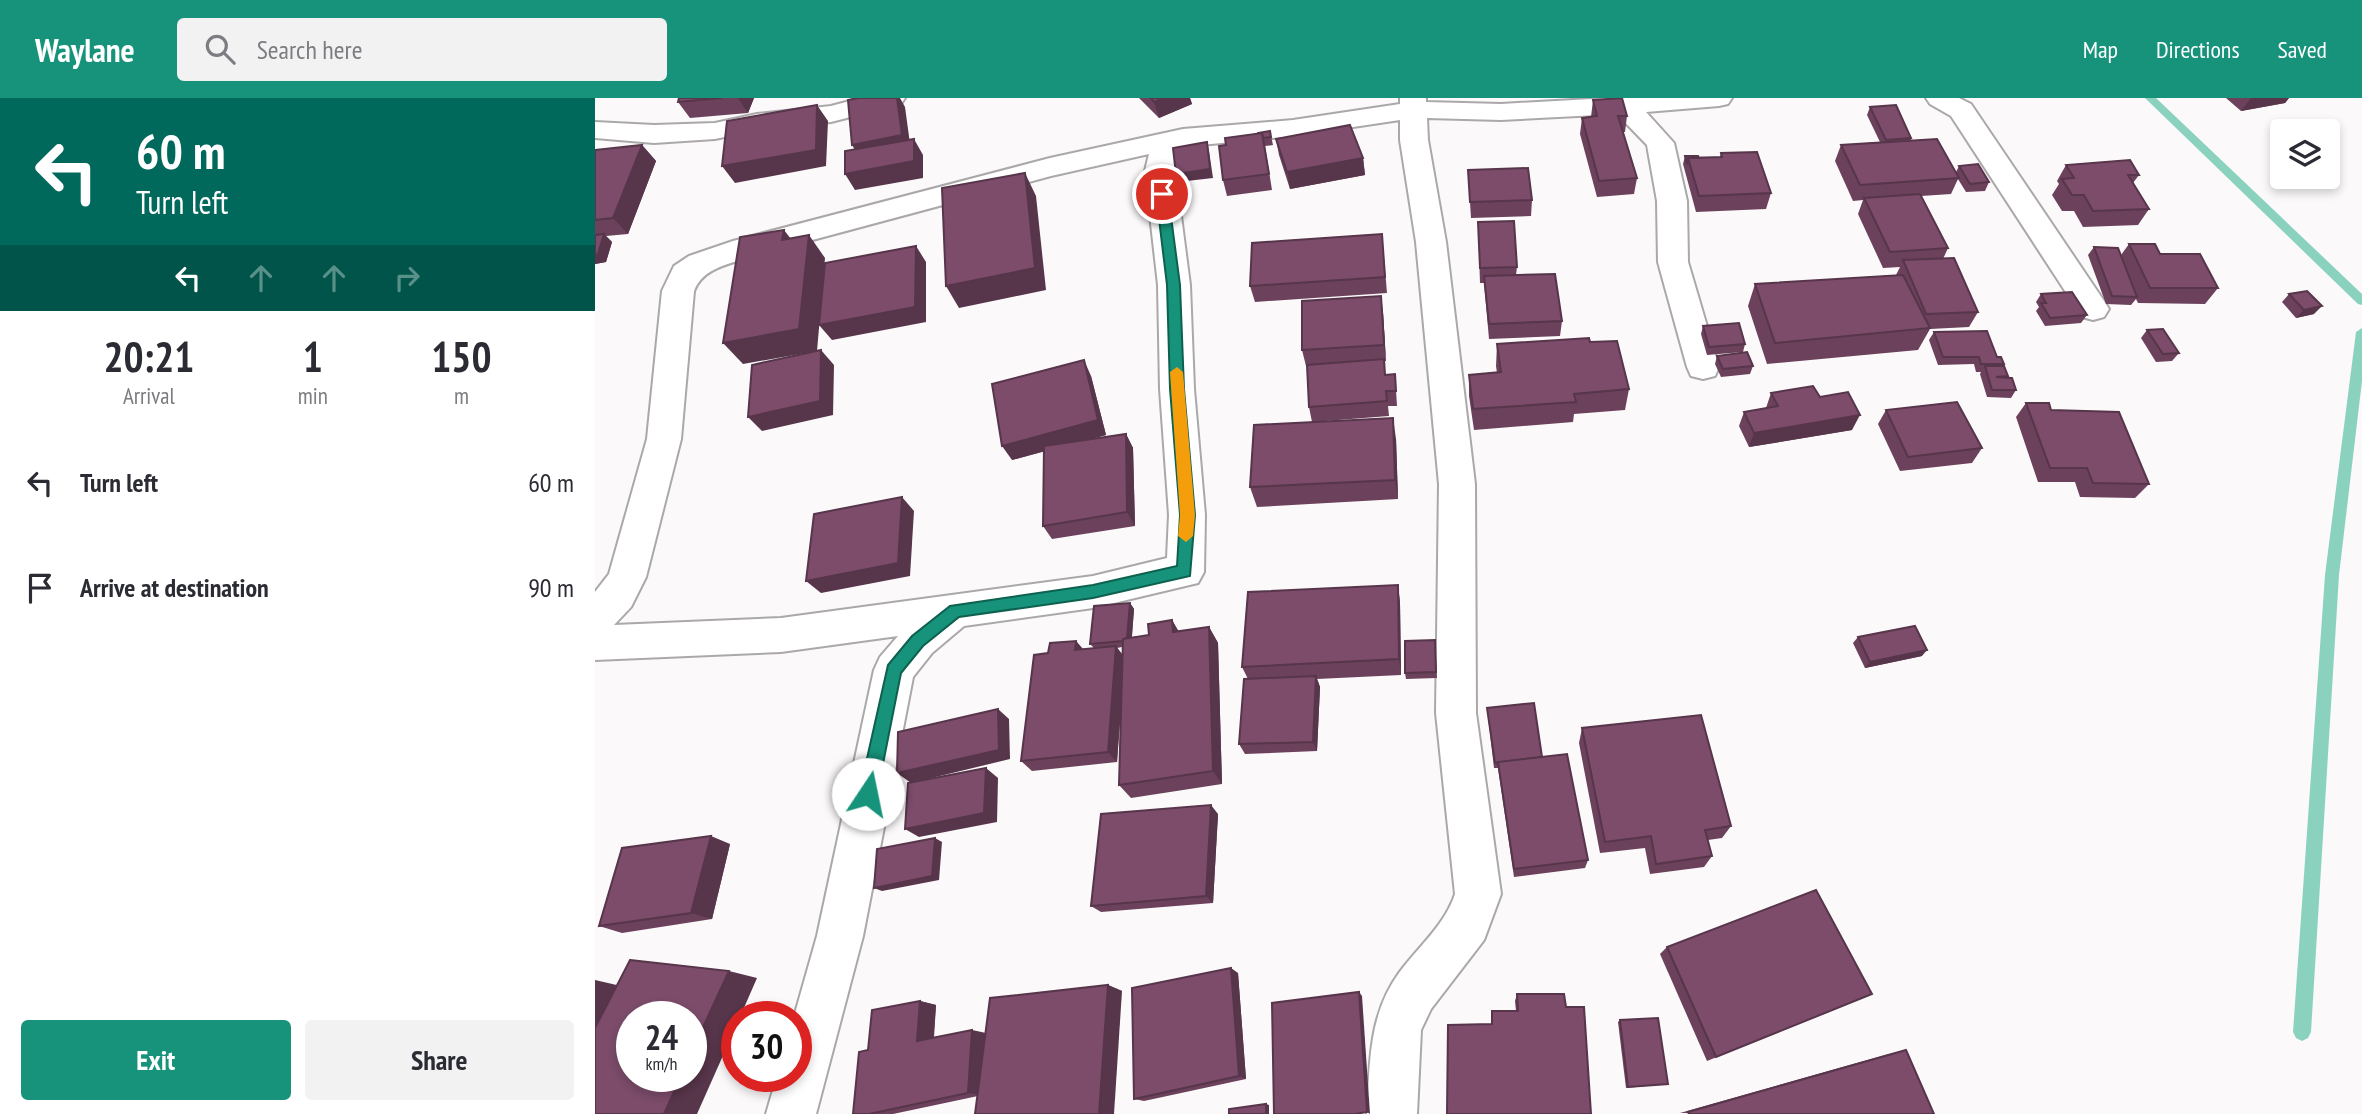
<!DOCTYPE html>
<style>
body{margin:0;font-family:"PT Sans Narrow",sans-serif;background:#f2f2f3;color:#2b2b33;height:100vh;display:flex;flex-direction:column;font-size:26px;white-space:nowrap}
*{box-sizing:border-box;margin:0}
p{font-size:23px;color:#7c7c81}
.icon{flex:none;width:38px;height:38px;fill:none;stroke:currentColor;stroke-width:2;stroke-linecap:round;stroke-linejoin:round}
.map{position:relative;flex:1;overflow:hidden}
.side{display:flex;flex-direction:column;background:#fff;width:595px}
.side>*{flex:none}
.hud{background:#00695c;color:#fff;overflow:hidden}
.fabs{position:absolute;left:1675px;top:21px;display:grid;gap:14px}
.fabs a{display:grid;place-items:center;width:70px;height:70px;border-radius:7px;background:#fff;box-shadow:0 4px 10px #0003;font-size:35px}
.speed{position:absolute;left:21px;top:903px;display:flex;gap:14px;font-size:35px;font-weight:700;text-align:center}
.speed>*{display:grid;place-content:center;width:91px;height:91px;border-radius:50%;background:#fff;box-shadow:0 4px 10px #0003;line-height:1}
.speed small{font-size:18px;font-weight:400}
.speed .limit{border:10px solid #d22;background:#fff;color:#111}
.pin{position:absolute;display:grid;place-items:center;width:60px;height:60px;color:#fff;margin:-30px;border:4px solid #fff;border-radius:50%;box-shadow:0 2px 7px #0007}
.me{position:absolute;width:77px;margin:-38px;rotate:11deg;stroke-linejoin:round;filter:drop-shadow(0 0 5px #0008)}
.turn{display:flex;align-items:center;gap:24px;height:147px;padding:0 21px;font-size:32px}
.turn .icon{width:91px;height:91px;stroke-width:2.5}
.turn b{display:block;font-size:49px;line-height:60px}
.lanes{display:flex;align-items:center;height:66px;padding:0 21px;background:#0003;justify-content:center;gap:35px;direction:ltr}
.lanes .off{opacity:.35}
.eta{display:flex;justify-content:space-evenly;align-items:center;height:119px;text-align:center}
.eta b{font-size:42px;font-weight:700;line-height:49px}
.cta{display:flex;gap:14px;margin-top:auto;padding:14px 21px}
.cta a{flex:1;height:80px;border-radius:7px;background:#16937a;color:#fff;font-size:28px;font-weight:700;line-height:80px;text-align:center}
.cta a+a{background:#f2f2f3;color:#2b2b33}
ul{padding:0;list-style:none}
li{display:flex;align-items:center;gap:21px;height:105px;padding:0 21px}
li div{flex:1}
li b{display:block;font-size:26px}
li em{font-style:normal}
header{display:flex;align-items:center;gap:42px;box-sizing:border-box;height:98px;padding:0 35px;background:#16937a;color:#fff}
header strong{font-size:33px}
nav{display:flex;gap:38px;margin-inline-start:auto;font-size:24px}
.search{width:490px;height:63px;background:#f2f2f3;display:flex;align-items:center;gap:18px;box-sizing:border-box;padding:0 24px;border-radius:7px;color:#7c7c81;font-size:26px}
main{display:flex;flex:1;min-height:0}
.map>svg:first-child{display:block}
.lines{fill:none;stroke-linecap:round;stroke-linejoin:round}
.stream{fill:#8bd2be;fill-rule:evenodd}
.minor-casing{stroke:#aba8aa;stroke-width:4}
.minor{fill:#fff;fill-rule:evenodd}
.wall{fill:#6b415b;fill-rule:evenodd}
.shaded-wall{fill:#57354a}
.building{fill:#7c4c6a;stroke:#57354a;stroke-width:2}
.route{fill:#16937a;stroke:#0e604f;stroke-width:2}
.slow{fill:#f59e0b}
</style>
<header>
<strong>Waylane</strong>
<div class="search"><svg class="icon" aria-label="search" viewBox="0 0 24 24"><circle cx="10" cy="10" r="6"/><path d="M15 15l6 6"/></svg>Search here</div>
<nav><a>Map</a><a>Directions</a><a>Saved</a></nav>
</header>
<main>
<section class="side">
<div class="hud">
<div class="turn"><svg class="icon" aria-label="left" viewBox="0 0 24 24"><path d="M17 20v-9H6M10 6l-5 5 5 5"/></svg><div><b>60 m</b>Turn left</div></div>
<div class="lanes"><svg class="icon" aria-label="left" viewBox="0 0 24 24"><path d="M17 20v-9H6M10 6l-5 5 5 5"/></svg><svg class="icon off" aria-label="ahead" viewBox="0 0 24 24"><path d="M12 20V5M6 11l6-6 6 6"/></svg><svg class="icon off" aria-label="ahead" viewBox="0 0 24 24"><path d="M12 20V5M6 11l6-6 6 6"/></svg><svg class="icon off" aria-label="right" viewBox="0 0 24 24"><path d="M7 20v-9h11M14 6l5 5-5 5"/></svg></div>
</div>
<div class="eta">
<div><b>20:21</b><p>Arrival</p></div>
<div><b>1</b><p>min</p></div>
<div><b>150</b><p>m</p></div>
</div>
<ul>
<li><svg class="icon" aria-label="left" viewBox="0 0 24 24"><path d="M17 20v-9H6M10 6l-5 5 5 5"/></svg><div><b>Turn left</b></div><em>60 m</em></li>
<li><svg class="icon" aria-label="arrive" viewBox="0 0 24 24"><path d="M6 21V4h12l-3 4 3 4H6"/></svg><div><b>Arrive at destination</b></div><em>90 m</em></li>
</ul>
<div class="cta"><a>Exit</a><a>Share</a></div>
</section>
<div class="map">
<svg width="1767" height="1016" viewBox="0 0 1767 1016">
<rect width="100%" height="100%" fill="#fcf9fb"/>
<g class="lines">
<g class="stream">
<polygon points="1550,0 1561,0 1767,196 1767,207 1763,206"/>
<polygon points="1767,230 1767,283 1744,477 1716,934 1713,940 1707,943 1701,940 1698,934 1730,477 1761,234"/>
</g>
<defs>
<g id="minor">
<polygon points="266,0 310,0 306,6 236,24 162,32 120,41 59,45 0,40 0,24 59,27 120,25 162,16 236,8"/>
<path d="M 805,0 L 831,0 L 831,4 L 906,6 L 1014,0 L 1137,0 L 1133,6 L 1124,8 L 1051,14 L 1079,45 L 1092,103 L 1093,164 L 1124,269 L 1120,278 L 1108,281 L 1096,278 L 1092,269 L 1063,164 L 1062,103 L 1052,47 L 1022,16 L 906,22 L 832,20 L 833,42 L 851,144 L 880,386 L 881,615 L 906,796 L 889,842 L 836,911 L 826,932 L 822,1016 L 772,1016 C 775,966 773,918 804,875 C 823,849 850,827 860,796 L 841,615 L 844,386 L 821,144 L 805,42 L 805,22 L 698,38 L 596,48 L 579,64 L 595,187 L 599,291 L 610,417 L 609,474 L 603,485 L 498,510 L 369,528 L 337,555 L 318,579 L 268,838 L 221,1016 L 171,1016 L 182,978 L 201,978 L 201,919 L 199,919 L 222,838 L 279,572 L 285,559 L 303,538 L 186,554 L 0,562 L 0,494 L 14,476 L 52,341 L 67,193 L 79,168 L 94,158 L 138,143 L 455,60 L 588,31 L 698,22 L 805,6 ZM 554,56 L 550,73 L 563,187 L 565,291 L 574,417 L 572,460 L 498,478 L 186,520 L 19,527 L 36,509 L 51,479 L 86,341 L 99,193 C 108,169 136,166 158,158 L 456,78 Z"/>
<polygon points="1331,0 1364,0 1376,6 1509,203 1514,211 1509,219 1498,222 1487,219 1356,18 1335,6"/>
</g>
</defs>
<use href="#minor" class="minor-casing"/>
<use href="#minor" class="minor"/>
</g>
<g class="wall">
<polygon points="84,0 159,0 153,15 95,20 83,4"/>
<polygon points="544,0 595,0 597,6 564,20"/>
<polygon points="1631,0 1694,0 1690,5 1646,13"/>
<polygon points="998,2 1032,18 1030,34 1027,34 1042,80 1039,96 1002,99 985,36 987,20 996,19"/>
<polygon points="1275,9 1316,40 1316,42 1361,74 1364,68 1394,84 1390,93 1371,94 1363,81 1356,96 1326,98 1353,150 1348,161 1383,214 1374,229 1335,231 1323,252 1172,266 1153,208 1160,186 1301,177 1305,169 1288,170 1263,116 1268,102 1258,103 1240,63 1246,47 1285,44 1272,17"/>
<polygon points="675,33 678,47 670,48 677,92 632,98 628,82 631,47"/>
<polygon points="681,41 768,60 770,77 695,91 684,57"/>
<polygon points="47,47 61,63 33,136 11,138 17,144 11,164 0,166 0,52"/>
<polygon points="1126,55 1176,95 1171,111 1101,114 1088,66 1090,58 1104,60 1125,59"/>
<polygon points="1471,67 1544,77 1538,85 1554,111 1543,127 1488,129 1479,113 1467,113 1457,97 1464,86 1462,83"/>
<polygon points="873,72 937,102 936,118 876,120"/>
<polygon points="883,124 922,169 921,177 967,223 965,238 894,241 889,185 885,185"/>
<polygon points="787,136 792,195 660,204 655,188"/>
<polygon points="1534,146 1565,156 1623,190 1610,206 1543,205 1541,201 1536,207 1511,206 1493,157 1499,149 1526,157"/>
<polygon points="1446,196 1492,217 1486,225 1450,228 1441,213 1444,209 1441,204"/>
<polygon points="1694,196 1719,216 1701,220 1687,204"/>
<polygon points="788,214 791,263 789,263 790,277 800,276 802,308 793,308 794,318 717,324 714,309 712,267 711,268 707,252"/>
<polygon points="1108,228 1150,246 1148,254 1112,257 1106,236"/>
<polygon points="1552,232 1584,255 1577,263 1561,264 1546,240"/>
<polygon points="1339,234 1402,259 1409,266 1408,268 1413,278 1411,280 1421,292 1416,300 1392,299 1385,276 1386,274 1381,274 1379,266 1343,267 1334,242"/>
<polygon points="995,244 1034,291 1030,312 979,316 978,324 879,332 874,298 874,277 902,275 901,268 902,246"/>
<polygon points="1122,258 1158,268 1155,276 1126,279 1120,266"/>
<polygon points="496,278 511,337 492,342 531,336 538,350 540,428 457,441 448,428 449,353 417,362"/>
<polygon points="1176,295 1225,299 1257,332 1154,349 1144,328 1149,314 1171,310"/>
<polygon points="1431,305 1456,312 1554,386 1540,400 1485,399 1480,384 1443,384 1421,319"/>
<polygon points="1291,312 1387,350 1377,365 1305,373 1283,326"/>
<polygon points="801,341 803,401 662,409 655,389"/>
<polygon points="803,487 805,505 806,577 722,581 725,589 722,653 650,656 644,646 653,581 647,569"/>
<path d="M 535,505 L 539,511 L 537,539 L 554,537 L 577,522 L 583,533 L 614,529 L 623,545 L 627,686 L 536,700 L 524,687 L 526,613 L 522,664 L 437,673 L 426,663 L 453,555 L 481,543 L 488,551 L 499,550 L 495,546 ZM 527,549 L 527,556 L 522,550 Z"/>
<polygon points="1263,539 1327,558 1270,570 1258,545"/>
<polygon points="840,542 842,580 811,581 810,575"/>
<polygon points="892,610 947,659 993,762 990,770 919,779 903,670 899,670"/>
<polygon points="987,630 1136,728 1127,740 1113,742 1117,758 1109,769 1055,776 1050,750 1005,755 984,645"/>
<polygon points="623,716 618,805 506,814 496,808"/>
<polygon points="135,746 117,821 27,835 4,828"/>
<polygon points="1072,849 1277,896 1112,963 1065,856"/>
<polygon points="643,875 651,981 549,1003 539,1001"/>
<polygon points="513,887 527,893 383,998 298,1016 258,1016 273,952 325,903 341,907 339,940 391,935"/>
<polygon points="922,896 969,896 896,926 921,913 920,903"/>
<polygon points="1025,922 1073,986 1031,990 1023,924"/>
<polygon points="1311,952 1339,1016 1085,1015 1294,956"/>
</g>
<g class="shaded-wall">
<polygon points="143,0 159,0 153,15"/>
<polygon points="302,0 305,0 310,9 316,53 267,63 257,47"/>
<polygon points="568,0 595,0 597,6 564,20 559,4"/>
<polygon points="1656,0 1694,0 1690,5 1646,13"/>
<polygon points="222,7 233,23 231,68 140,85 127,68"/>
<polygon points="319,41 328,57 328,80 260,92 250,76"/>
<polygon points="612,44 614,53 618,80 583,84 581,76"/>
<polygon points="47,47 61,63 33,136 18,120"/>
<polygon points="768,60 770,77 695,91 692,74"/>
<polygon points="430,75 441,98 451,192 364,210 351,188"/>
<polygon points="189,132 206,154 187,142"/>
<polygon points="9,136 17,144 11,164 0,166 0,157"/>
<polygon points="214,137 230,160 222,253 148,266 128,245"/>
<polygon points="321,148 331,164 331,224 237,242 224,227"/>
<polygon points="786,198 788,214 791,263 789,247"/>
<polygon points="1727,208 1719,216 1701,220 1709,212"/>
<polygon points="226,252 239,267 238,317 167,333 153,319"/>
<polygon points="489,262 496,278 511,337 417,362 407,348"/>
<polygon points="1265,317 1257,332 1154,349 1159,335"/>
<polygon points="798,320 801,341 803,401 800,382"/>
<polygon points="531,336 538,350 540,428 532,414"/>
<polygon points="307,399 319,413 315,478 226,495 211,483"/>
<polygon points="803,487 805,505 806,577 804,561"/>
<polygon points="535,505 539,511 536,548 532,542"/>
<polygon points="577,522 587,539 578,534"/>
<polygon points="614,529 623,545 627,686 618,673"/>
<polygon points="481,543 490,554 480,552"/>
<polygon points="521,548 529,559 522,664 513,654"/>
<polygon points="1332,552 1327,558 1270,570 1275,564"/>
<polygon points="721,578 725,589 722,653 718,644"/>
<polygon points="403,611 414,621 415,661 316,685 302,675"/>
<polygon points="391,670 403,680 402,724 324,739 310,731"/>
<polygon points="616,707 623,716 618,805 611,798"/>
<polygon points="116,738 135,746 117,821 96,815"/>
<polygon points="340,740 347,744 344,782 287,793 279,790"/>
<polygon points="636,870 643,875 651,981 644,978"/>
<polygon points="134,873 162,880 145,919 142,919 142,926 102,1016 69,1016 86,978 96,978 96,955"/>
<polygon points="0,882 26,888 0,946"/>
<polygon points="513,887 527,893 519,1016 504,1016"/>
<polygon points="764,894 767,898 775,1016 772,1014"/>
<polygon points="325,903 341,907 338,946 322,943"/>
<polygon points="377,932 391,935 388,997 373,995"/>
<polygon points="671,1006 674,1007 674,1016 671,1016"/>
</g>
<g class="building">
<polygon points="84,0 127,0 83,4"/>
<polygon points="263,0 302,0 307,37 257,47 253,2"/>
<polygon points="556,0 568,0 559,4"/>
<polygon points="1027,0 1032,18 1023,18 1042,80 1004,83 987,20 1002,18 998,2"/>
<polygon points="222,7 221,52 127,68 132,23"/>
<polygon points="1301,7 1316,40 1291,42 1275,9"/>
<polygon points="755,27 768,60 692,74 681,41"/>
<polygon points="675,33 676,39 668,40 667,35 663,36 663,35"/>
<polygon points="667,35 674,76 628,82 624,48 631,47 630,40"/>
<polygon points="319,41 319,63 250,76 250,53"/>
<polygon points="1342,41 1364,80 1265,87 1246,47"/>
<polygon points="612,44 615,71 581,76 578,50"/>
<polygon points="47,47 18,120 0,122 0,52"/>
<polygon points="1162,54 1176,95 1104,98 1093,60 1127,59 1126,55"/>
<polygon points="1090,58 1103,58 1104,60 1093,60 1092,66"/>
<polygon points="1535,62 1544,77 1533,77 1554,111 1498,113 1489,97 1477,97 1467,81 1479,80 1471,67"/>
<polygon points="1383,66 1394,84 1375,86 1364,68"/>
<polygon points="933,70 937,102 875,104 873,72"/>
<polygon points="430,75 440,170 351,188 347,90"/>
<polygon points="1325,96 1353,150 1295,154 1269,100"/>
<polygon points="919,123 922,169 885,170 883,124"/>
<polygon points="189,132 187,142 214,137 204,231 128,245 145,139"/>
<polygon points="9,136 3,156 0,157 0,137"/>
<polygon points="787,136 790,179 655,188 657,145"/>
<polygon points="1534,146 1560,146 1565,156 1605,156 1623,190 1555,190"/>
<polygon points="321,148 320,209 224,227 230,165"/>
<polygon points="1499,149 1523,150 1542,199 1517,198"/>
<polygon points="1359,160 1383,214 1331,216 1308,162"/>
<polygon points="960,176 967,223 894,226 889,178"/>
<polygon points="1308,177 1335,230 1180,245 1160,186"/>
<polygon points="1712,193 1727,208 1709,212 1694,196"/>
<polygon points="1477,194 1492,217 1455,220 1446,205 1451,205 1446,196"/>
<polygon points="786,198 789,247 707,252 707,203"/>
<polygon points="1144,225 1150,246 1114,249 1108,228"/>
<polygon points="1568,231 1584,255 1568,256 1552,232"/>
<polygon points="1392,233 1402,259 1406,259 1409,266 1386,266 1384,259 1348,259 1339,234"/>
<polygon points="994,240 995,244 1022,243 1034,291 979,296 981,304 878,311 874,277 906,274 902,246"/>
<polygon points="226,252 225,303 153,319 157,267"/>
<polygon points="1152,254 1158,268 1128,271 1122,258"/>
<polygon points="789,261 790,277 800,276 801,293 791,293 792,303 714,309 712,267"/>
<polygon points="489,262 503,322 407,348 397,286"/>
<polygon points="1390,268 1409,268 1413,278 1401,279 1417,280 1421,292 1397,292"/>
<polygon points="1218,288 1225,299 1253,294 1265,317 1159,335 1149,314 1183,308 1176,295"/>
<polygon points="1362,304 1387,350 1313,359 1291,312"/>
<polygon points="1431,305 1454,305 1456,312 1524,314 1554,386 1498,385 1492,370 1455,370"/>
<polygon points="798,320 800,382 655,389 659,327"/>
<polygon points="531,336 532,414 448,428 449,348"/>
<polygon points="307,399 303,465 211,483 219,416"/>
<polygon points="803,487 804,561 647,569 653,494"/>
<polygon points="535,505 532,540 528,541 528,543 495,546 499,508"/>
<polygon points="577,522 578,534 614,529 618,673 524,687 528,541 554,537 553,526"/>
<polygon points="1320,528 1332,552 1275,564 1263,539"/>
<polygon points="840,542 841,574 810,575 810,543"/>
<polygon points="481,543 480,552 521,548 513,654 426,663 439,557 453,555 455,545"/>
<polygon points="721,578 718,644 644,646 649,581"/>
<polygon points="939,605 947,659 900,665 892,610"/>
<polygon points="403,611 404,652 302,675 303,634"/>
<polygon points="1106,617 1136,728 1110,732 1117,758 1061,766 1056,738 1010,744 987,630"/>
<polygon points="972,656 993,762 919,771 903,664"/>
<polygon points="391,670 389,715 310,731 313,685"/>
<polygon points="616,707 611,798 496,808 506,716"/>
<polygon points="116,738 96,815 4,828 27,750"/>
<polygon points="340,740 337,778 279,790 282,751"/>
<polygon points="1221,792 1277,896 1121,959 1072,849"/>
<polygon points="35,862 134,873 96,955 96,919 37,919 37,978 86,978 69,1016 0,1016 0,930"/>
<polygon points="636,870 644,978 539,1001 537,890"/>
<polygon points="513,887 504,1016 380,1016 395,900"/>
<polygon points="764,894 772,1014 760,1016 679,1016 677,905"/>
<polygon points="922,896 969,896 971,909 989,909 996,1016 852,1016 853,927 897,926 897,913 923,913"/>
<polygon points="325,903 322,943 377,932 373,995 274,1016 258,1016 264,954 273,952 277,912"/>
<polygon points="1063,920 1073,986 1033,989 1025,922"/>
<polygon points="1311,952 1339,1016 1094,1016 1093,1014"/>
<polygon points="671,1006 671,1016 634,1016 634,1011"/>
</g>
<polygon class="route" points="567,92 573,96 585,187 589,291 600,417 595,478 498,500 364,519 328,548 306,575 282,696 279,703 273,705 266,703 264,696 293,567 317,538 355,508 498,487 582,468 585,417 575,291 572,187 561,96"/>
<polygon class="slow" points="582,269 588,274 600,417 598,438 591,444 583,438 585,417 575,274"/>
</svg>
<div class="fabs">
<a><svg class="icon" aria-label="layers" viewBox="0 0 24 24"><path d="M12 4l9 5-9 5-9-5zM3 14l9 5 9-5"/></svg></a>
</div>
<div class="speed"><div>24<small>km/h</small></div><div class="limit">30</div></div>
<div class="pin" style="left:567px;top:96px;background:#d93025"><svg class="icon" aria-label="arrive" viewBox="0 0 24 24"><path d="M6 21V4h12l-3 4 3 4H6"/></svg></div>
<svg class="me" style="left:273px;top:696px" viewBox="-20 -20 40 40"><circle r="19" fill="#fff"/><path d="M0-13L10 11 0 6-10 11z" fill="#16937a"/></svg>
</div>
</main>
